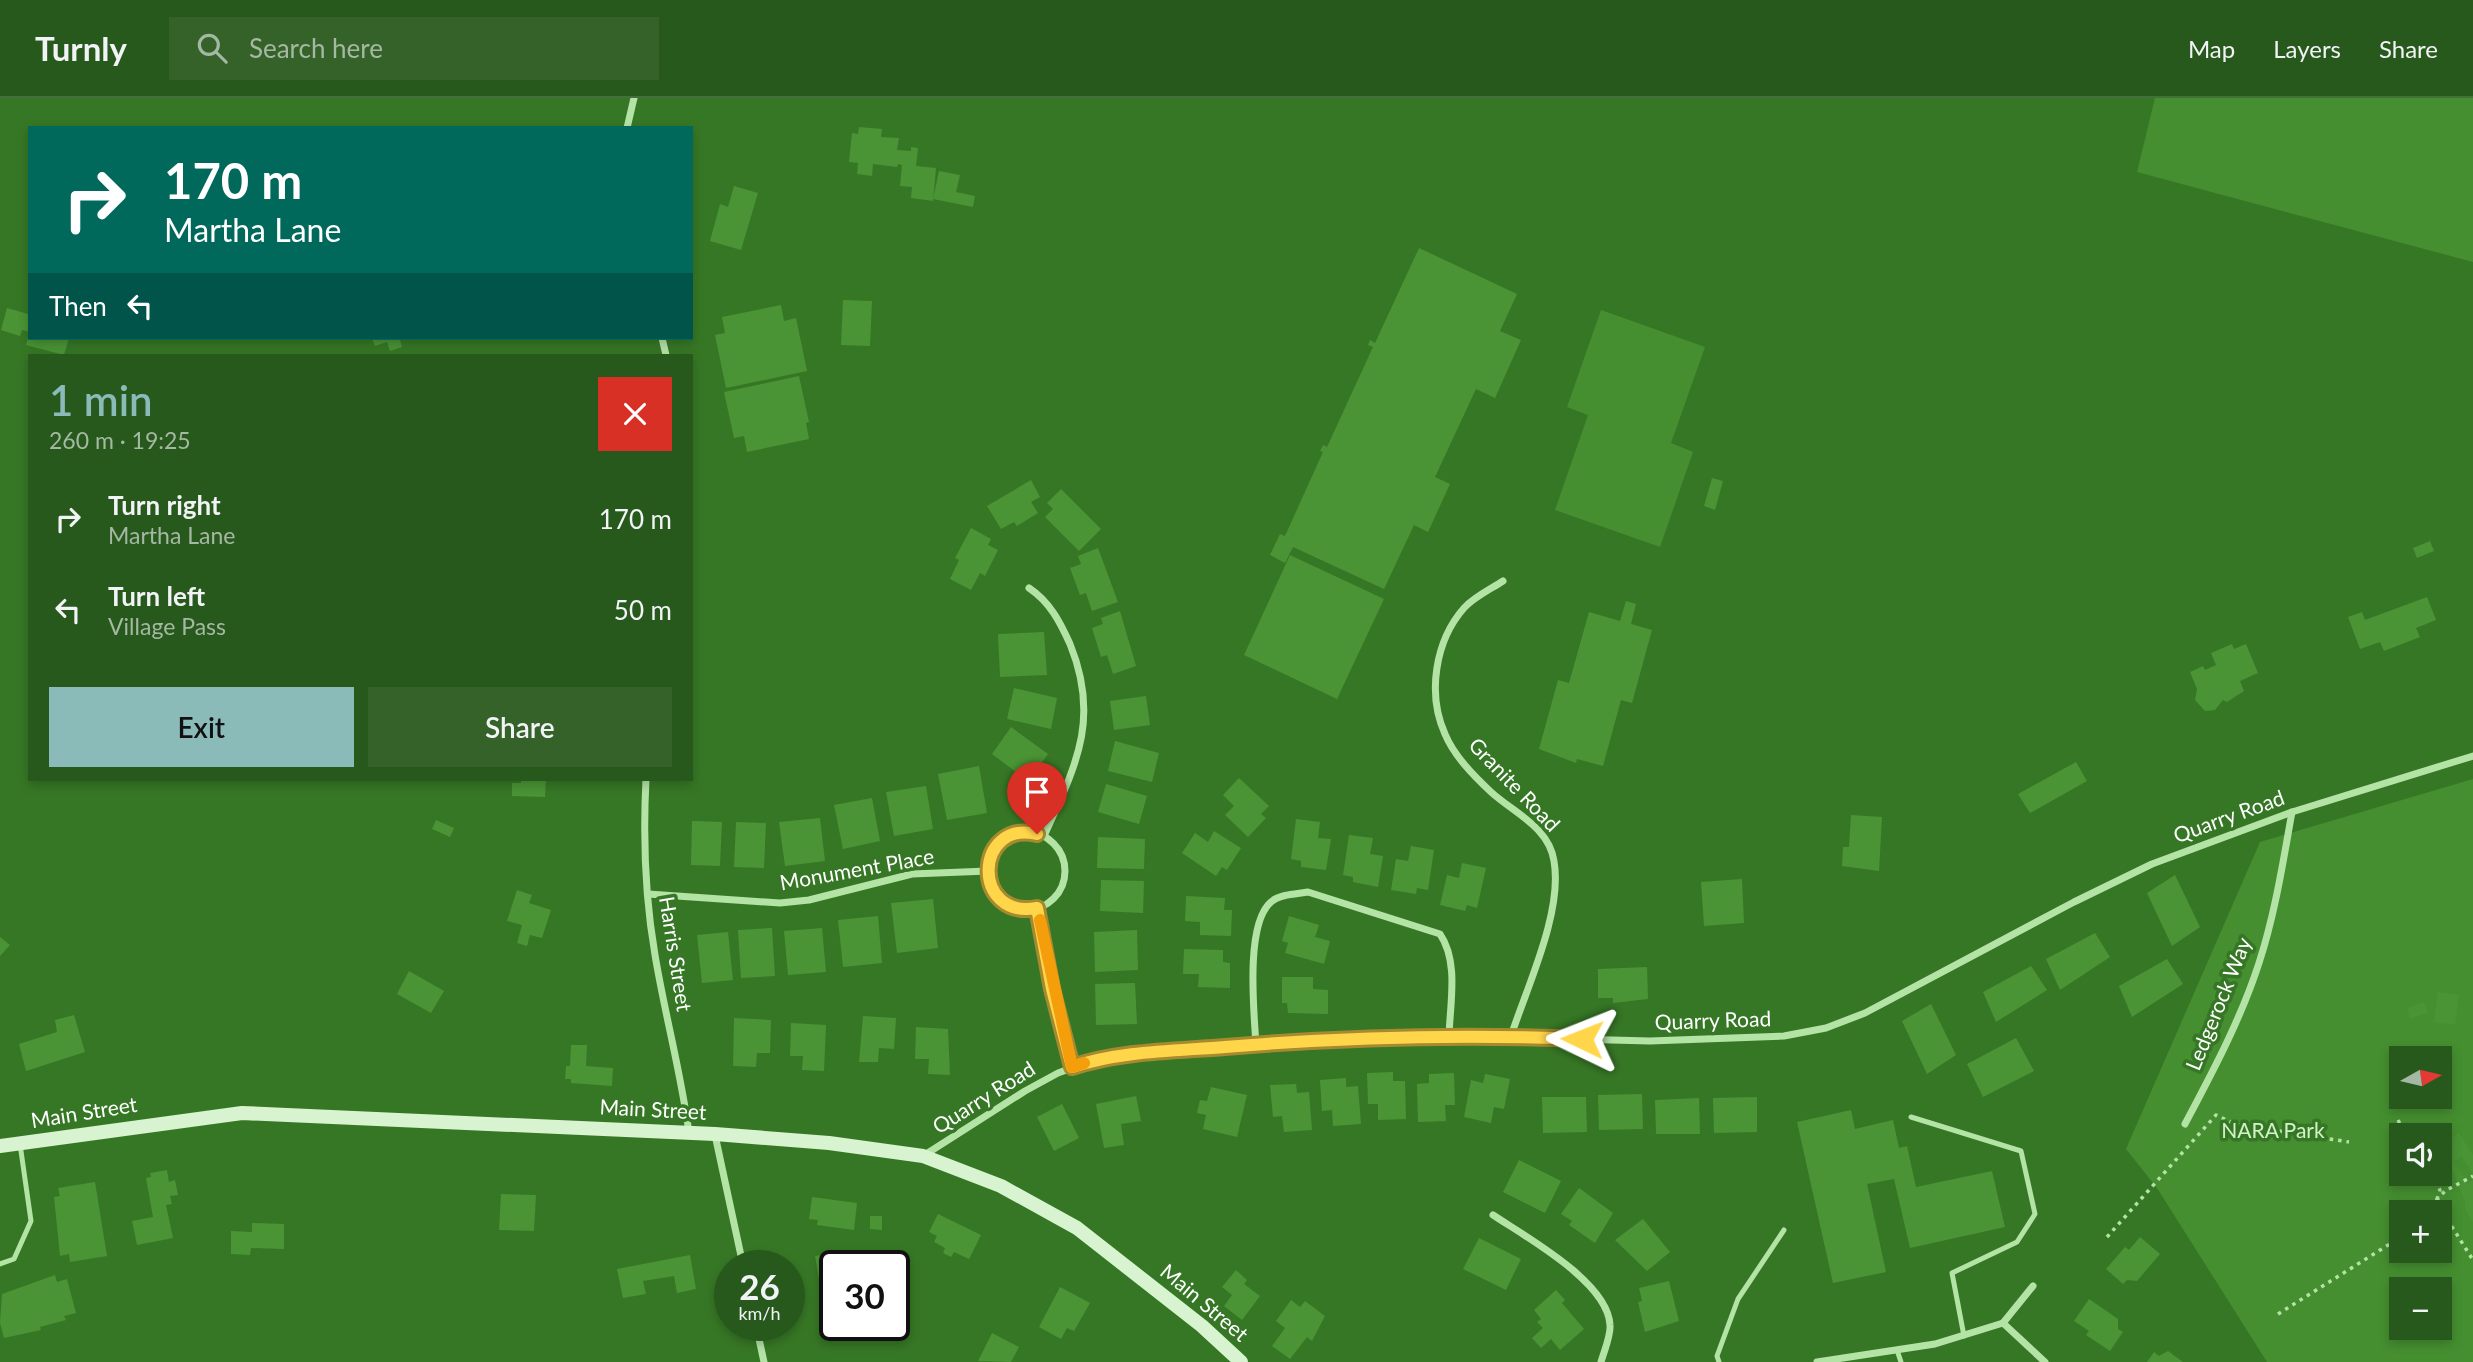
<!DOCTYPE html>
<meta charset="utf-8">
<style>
body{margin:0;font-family:Lato,sans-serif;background:#346229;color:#f1f3f6;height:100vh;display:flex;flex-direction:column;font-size:26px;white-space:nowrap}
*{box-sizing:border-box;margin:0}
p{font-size:23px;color:#a5b8a3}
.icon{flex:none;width:38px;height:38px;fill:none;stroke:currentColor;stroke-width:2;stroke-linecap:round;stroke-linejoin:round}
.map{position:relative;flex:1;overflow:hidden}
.side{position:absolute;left:28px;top:256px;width:665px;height:427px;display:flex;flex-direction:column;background:#28591c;border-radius:0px;box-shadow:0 4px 10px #0003}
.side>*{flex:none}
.banner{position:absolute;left:28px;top:28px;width:665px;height:214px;border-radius:0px;box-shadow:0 4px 10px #0003;background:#00695c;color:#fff;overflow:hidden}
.needle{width:46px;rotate:82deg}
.tools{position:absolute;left:2389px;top:948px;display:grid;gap:14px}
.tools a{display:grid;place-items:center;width:63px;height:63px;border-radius:0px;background:#28591c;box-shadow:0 4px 10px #0003;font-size:35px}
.speed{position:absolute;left:714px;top:1152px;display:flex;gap:14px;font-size:35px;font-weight:700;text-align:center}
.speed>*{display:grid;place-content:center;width:91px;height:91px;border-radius:50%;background:#28591c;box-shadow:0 4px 10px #0003;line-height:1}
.speed small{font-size:18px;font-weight:400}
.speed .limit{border:4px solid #111;border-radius:10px;background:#fff;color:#111}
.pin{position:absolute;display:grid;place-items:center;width:60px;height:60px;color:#fff;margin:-72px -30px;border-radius:50% 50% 50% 0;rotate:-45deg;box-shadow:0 0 7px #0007}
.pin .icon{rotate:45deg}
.me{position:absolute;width:77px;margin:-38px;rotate:272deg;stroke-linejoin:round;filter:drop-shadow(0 0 5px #0008)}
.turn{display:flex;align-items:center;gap:24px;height:147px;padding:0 21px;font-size:32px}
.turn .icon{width:91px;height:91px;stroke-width:2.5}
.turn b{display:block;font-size:49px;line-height:60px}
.then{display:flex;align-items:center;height:66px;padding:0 21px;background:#0003;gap:14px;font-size:26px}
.round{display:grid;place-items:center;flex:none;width:74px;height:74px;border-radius:0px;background:#346229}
.headline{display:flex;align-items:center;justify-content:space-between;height:119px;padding:0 21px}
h1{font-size:42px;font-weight:600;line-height:52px;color:#8bbbb9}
.button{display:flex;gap:14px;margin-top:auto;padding:14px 21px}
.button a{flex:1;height:80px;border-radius:0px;background:#8bbbb9;color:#111;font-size:28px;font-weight:600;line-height:80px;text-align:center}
.button a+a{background:#346229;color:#f1f3f6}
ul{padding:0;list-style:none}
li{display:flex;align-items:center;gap:21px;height:91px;padding:0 21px}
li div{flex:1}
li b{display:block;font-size:26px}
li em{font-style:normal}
header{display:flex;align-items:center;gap:42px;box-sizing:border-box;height:98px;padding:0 35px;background:#28591c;border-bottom:2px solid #446f3b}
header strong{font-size:33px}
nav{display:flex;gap:38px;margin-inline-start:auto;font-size:24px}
.search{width:490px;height:63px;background:#346229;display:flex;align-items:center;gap:18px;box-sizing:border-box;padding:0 24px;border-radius:0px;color:#a5b8a3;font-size:26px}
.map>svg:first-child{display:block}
.green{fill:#458f30;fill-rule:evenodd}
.building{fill:#4a9435}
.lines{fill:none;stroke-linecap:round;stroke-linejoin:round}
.path{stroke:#b4e3a6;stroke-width:3.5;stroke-dasharray:3.5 5;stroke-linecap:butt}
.service{stroke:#b4e3a6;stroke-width:5}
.minor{stroke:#b4e3a6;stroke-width:7}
.secondary{stroke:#d7f3cf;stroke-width:14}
.route-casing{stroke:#a68a30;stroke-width:18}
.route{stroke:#ffd54a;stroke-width:12}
.slow{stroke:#f59e0b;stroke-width:12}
.labels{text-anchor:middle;stroke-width:7;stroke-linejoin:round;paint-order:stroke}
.street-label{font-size:21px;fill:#fff;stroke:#367725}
.park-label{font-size:21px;fill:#d2f3c9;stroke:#367725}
</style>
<header>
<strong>Turnly</strong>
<div class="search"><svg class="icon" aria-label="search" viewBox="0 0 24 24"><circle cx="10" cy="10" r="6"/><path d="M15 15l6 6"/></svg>Search here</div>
<nav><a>Map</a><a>Layers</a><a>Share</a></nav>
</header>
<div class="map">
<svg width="2473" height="1264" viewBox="0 0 2473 1264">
<rect width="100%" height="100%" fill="#367725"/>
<g class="green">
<polygon points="2155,0 2473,0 2473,164 2137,74"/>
<polygon points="1601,212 1705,249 1671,345 1693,354 1660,449 1555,412 1588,317 1567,309"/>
<path d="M 2473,681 L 2473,1264 L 2267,1264 L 2157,1090 L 2126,1051 L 2260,744 ZM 2401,961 L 2440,961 L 2440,999 L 2401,999 ZM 2401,1038 L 2440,1038 L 2440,1076 L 2401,1076 ZM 2401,1115 L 2440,1115 L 2440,1153 L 2401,1153 ZM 2401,1192 L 2440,1192 L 2440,1230 L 2401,1230 Z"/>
</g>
<g class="building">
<polygon points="859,29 882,31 881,39 899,40 897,52 911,53 911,49 918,50 916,68 936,70 933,103 911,100 912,89 900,88 902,67 898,66 897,69 873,66 872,78 857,76 858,65 849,64 852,35 858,36"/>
<polygon points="939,73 960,77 956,94 975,98 973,109 933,101"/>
<polygon points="734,88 758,95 741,152 710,143 720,106 728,109"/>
<polygon points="1419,150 1517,196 1500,233 1521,242 1495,300 1476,291 1435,379 1450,386 1428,434 1414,427 1384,491 1293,449 1285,465 1270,457 1280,436 1285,438 1323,354 1320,353 1323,347 1327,349 1373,249 1368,247 1370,242 1375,245"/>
<polygon points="843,202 872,203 870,248 841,247"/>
<polygon points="781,207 784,223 796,220 807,273 726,290 715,237 725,235 722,219"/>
<polygon points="7,210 28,216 30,234 22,232 20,238 1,232"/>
<polygon points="28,240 69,240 64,257 26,247"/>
<polygon points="372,240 405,240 400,242 402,249 390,253 387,244 375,248"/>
<polygon points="799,278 809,324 806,325 809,341 747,354 744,338 734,340 724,294"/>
<polygon points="1712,380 1723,383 1715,412 1704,408"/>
<polygon points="1031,382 1040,399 1031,404 1038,415 1017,428 1014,424 1001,431 987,408"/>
<polygon points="1061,391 1101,431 1079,453 1045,419 1053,411 1047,405"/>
<polygon points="971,430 991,441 988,447 998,452 985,478 980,475 971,492 950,481 959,462 955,460"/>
<polygon points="2430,443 2434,453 2417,460 2413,450"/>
<polygon points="1098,450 1118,504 1092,513 1086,495 1080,497 1070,470 1081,466 1078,458"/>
<polygon points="1290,457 1384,501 1337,601 1244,557"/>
<polygon points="2427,499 2436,522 2416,530 2420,539 2384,553 2380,544 2360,551 2348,519 2362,514 2365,522"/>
<polygon points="1626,503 1636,506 1631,526 1652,532 1632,605 1621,602 1603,668 1577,661 1576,665 1539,651 1558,582 1569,585 1589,514 1620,523"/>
<polygon points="1120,513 1136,568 1113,576 1107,557 1101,559 1092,530 1103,526 1101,520"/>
<polygon points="1044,534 1047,577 1000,579 998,536"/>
<polygon points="2232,546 2234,551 2246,546 2258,575 2240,583 2244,593 2227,604 2223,602 2215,612 2205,613 2195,602 2197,591 2190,574 2203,568 2205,572 2216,567 2211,555"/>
<polygon points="1014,590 1057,600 1051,631 1007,621"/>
<polygon points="1146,598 1150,627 1114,632 1110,603"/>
<polygon points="1011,629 1048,656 1028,683 992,656"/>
<polygon points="1115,643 1159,655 1152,684 1108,673"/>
<polygon points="2076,664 2087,683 2030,715 2018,696"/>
<polygon points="979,668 987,715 947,722 938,676"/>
<polygon points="1239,680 1269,708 1261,716 1266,720 1248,739 1225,717 1234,708 1223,697"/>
<polygon points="521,681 546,681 545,699 512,698 512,685 521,685"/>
<polygon points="1106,686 1147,698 1139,726 1098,714"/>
<polygon points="926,688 933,731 894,738 886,694"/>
<polygon points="872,700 880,743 843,751 834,707"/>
<polygon points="1851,717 1882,719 1879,773 1842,768 1843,749 1849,749"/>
<polygon points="820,720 825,763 785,768 779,724"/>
<polygon points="1296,721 1320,724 1318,740 1331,741 1326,772 1301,769 1301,763 1291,761"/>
<polygon points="436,722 454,730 450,739 432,731"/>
<polygon points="692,723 722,724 720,768 691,767"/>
<polygon points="736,724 766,725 764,770 734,769"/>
<polygon points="1214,733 1241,750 1227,772 1222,769 1216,778 1182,755 1195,735 1208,744"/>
<polygon points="1349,737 1373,740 1370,756 1383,758 1378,789 1353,784 1353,779 1343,777"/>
<polygon points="1098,739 1145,741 1144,771 1097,770"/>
<polygon points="1411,748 1434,752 1428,792 1417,790 1416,796 1391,792 1396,761 1408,763"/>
<polygon points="1462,765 1486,770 1477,810 1467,807 1465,813 1440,807 1447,777 1459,780"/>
<polygon points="2175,777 2200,829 2172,848 2147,795"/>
<polygon points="1742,781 1744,825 1704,828 1701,784"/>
<polygon points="1101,782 1144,783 1143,815 1100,813"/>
<polygon points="517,792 532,797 529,805 551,812 542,840 530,837 527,848 517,845 522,827 507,823"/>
<polygon points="1186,798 1225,800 1224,812 1232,812 1231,838 1200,837 1200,824 1185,823"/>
<polygon points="933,801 938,850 897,855 891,805"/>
<polygon points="878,818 882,865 843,869 838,822"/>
<polygon points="1289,818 1319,827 1315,839 1330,843 1324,866 1285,855 1288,845 1282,843"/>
<polygon points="772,830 775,878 741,880 738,832"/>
<polygon points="822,830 826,874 788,877 784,833"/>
<polygon points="1137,832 1138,872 1095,874 1094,834"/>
<polygon points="728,834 733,882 702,885 697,837"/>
<polygon points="2095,835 2110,859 2060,892 2046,861"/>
<polygon points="0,839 10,847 0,858"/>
<polygon points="1184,851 1223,852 1223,864 1230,865 1230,890 1198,889 1199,876 1183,876"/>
<polygon points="2167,861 2183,886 2132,919 2119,888"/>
<polygon points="2031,868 2047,892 1996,924 1983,894"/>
<polygon points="1647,869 1648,901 1613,905 1613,900 1598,900 1598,871"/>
<polygon points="409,873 444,893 431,915 397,896"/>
<polygon points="1282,879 1313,879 1313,891 1328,892 1328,916 1288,915 1287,905 1282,905"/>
<polygon points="1135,885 1137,926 1096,927 1095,886"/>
<polygon points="2438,894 2459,897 2455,927 2434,924"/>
<polygon points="2424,904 2428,915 2410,921 2407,910"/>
<polygon points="1931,906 1956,957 1927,976 1902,923"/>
<polygon points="74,917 85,954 26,973 19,946 57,934 55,922"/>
<polygon points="863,918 896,920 894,951 879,950 878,964 859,964"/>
<polygon points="734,920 771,922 770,955 757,955 756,969 733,968"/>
<polygon points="791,925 826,927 824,973 802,972 803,958 790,958"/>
<polygon points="916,929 948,931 950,977 928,976 929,961 915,961"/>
<polygon points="2016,940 2034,973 1983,999 1967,966"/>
<polygon points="571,947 587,947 586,968 613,970 612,988 571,985 571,981 565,981 566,968 570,968"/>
<polygon points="2425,949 2430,961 2422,961 2418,952"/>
<polygon points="1393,974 1393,983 1405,983 1406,1021 1378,1022 1378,1006 1368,1006 1367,975"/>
<polygon points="1454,975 1455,1007 1445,1007 1446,1023 1418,1024 1417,986 1429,985 1429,976"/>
<polygon points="1485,976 1510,981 1504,1011 1494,1009 1491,1025 1464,1019 1471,982 1483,985"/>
<polygon points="1346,980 1346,989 1358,988 1361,1026 1333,1028 1332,1012 1322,1013 1320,982"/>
<polygon points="1296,986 1297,995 1309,994 1312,1032 1284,1034 1282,1018 1273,1019 1270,987"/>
<polygon points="1211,989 1247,997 1237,1039 1203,1031 1206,1017 1197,1015 1200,1002 1207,1003"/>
<polygon points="1642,996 1643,1031 1599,1032 1598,997"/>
<polygon points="1136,998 1141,1023 1121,1026 1124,1047 1104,1050 1096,1006"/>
<polygon points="1542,999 1586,999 1587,1034 1543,1035"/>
<polygon points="1757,999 1757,1034 1714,1035 1713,1000"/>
<polygon points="1699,1000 1700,1036 1656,1036 1655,1002"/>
<polygon points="1062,1006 1079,1040 1054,1053 1037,1019"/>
<polygon points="1851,1012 1855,1031 1893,1022 1899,1050 1907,1048 1916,1089 1992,1073 2005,1129 1910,1150 1894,1081 1867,1086 1886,1174 1833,1185 1797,1024"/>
<polygon points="2459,1035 2473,1057 2473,1076 2462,1059 2454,1064 2468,1085 2473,1082 2473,1124 2465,1111 2465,1104 2442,1046"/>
<polygon points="1519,1062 1561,1083 1545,1115 1503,1094"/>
<polygon points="167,1072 169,1084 175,1082 178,1097 170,1098 172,1106 166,1107 173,1140 137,1147 132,1123 153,1119 146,1080 151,1079 150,1075"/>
<polygon points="95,1084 107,1158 70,1164 69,1156 60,1158 54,1099 60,1098 58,1090"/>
<polygon points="1579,1090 1613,1115 1595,1145 1569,1127 1572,1123 1561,1116"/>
<polygon points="501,1096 536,1097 534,1133 499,1132"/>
<polygon points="812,1099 857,1105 854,1132 817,1127 818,1122 809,1121"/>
<polygon points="938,1116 981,1137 969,1161 954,1154 951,1159 943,1155 945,1150 934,1144 937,1138 929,1134"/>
<polygon points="870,1118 882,1118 882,1132 870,1131"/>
<polygon points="1643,1121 1670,1154 1647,1173 1615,1142"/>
<polygon points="252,1125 284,1126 284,1151 251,1150 250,1157 231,1156 231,1133 252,1134"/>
<polygon points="2140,1139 2160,1156 2137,1183 2127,1182 2123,1186 2106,1171 2125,1149 2129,1152"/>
<polygon points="1479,1140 1521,1161 1506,1192 1463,1171"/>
<polygon points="829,1156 832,1175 835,1174 835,1213 825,1215 815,1158"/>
<polygon points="690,1157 696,1191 677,1195 674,1178 643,1183 646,1196 623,1200 617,1171"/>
<polygon points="1236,1172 1247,1182 1244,1186 1260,1198 1242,1222 1224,1208 1232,1197 1222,1189"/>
<polygon points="55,1177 57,1184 67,1181 76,1215 64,1218 66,1222 40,1229 41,1232 4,1240 0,1225 2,1196"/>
<polygon points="1669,1183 1679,1223 1645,1234 1638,1204 1642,1203 1639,1190"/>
<polygon points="1060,1189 1090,1205 1074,1233 1067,1230 1061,1241 1039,1229"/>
<polygon points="1556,1192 1565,1202 1562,1205 1584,1231 1560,1252 1551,1241 1541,1250 1532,1240 1543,1230 1537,1224 1541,1221 1534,1212"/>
<polygon points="2089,1201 2118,1221 2118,1231 2123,1234 2110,1253 2086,1237 2089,1233 2074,1223"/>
<polygon points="1291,1202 1300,1209 1305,1203 1325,1218 1312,1243 1307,1239 1290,1261 1272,1248 1285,1230 1276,1223"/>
<polygon points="992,1235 1019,1249 1011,1264 978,1263"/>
<polygon points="2168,1253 2183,1264 2147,1264 2154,1254 2159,1258"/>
</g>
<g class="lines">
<g class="path">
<polyline points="2398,1022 2407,1038"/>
<polyline points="2430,1076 2440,1092 2437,1101 2440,1110 2473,1162"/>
<polyline points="2425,1115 2445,1093 2473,1078"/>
<polyline points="2107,1139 2216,1017 2235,1026 2349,1044"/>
<polyline points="2278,1216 2401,1139"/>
</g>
<g class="service">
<polyline points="1911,1019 2021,1053 2035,1116 2017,1144 1952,1175 1964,1238"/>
<polyline points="0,1166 14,1161 31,1123 20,1046"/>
<polyline points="1897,1252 1901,1264"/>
<polyline points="1719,1264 1717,1258 1738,1201 1784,1132"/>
</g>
<g class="minor">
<polyline points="627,30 634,0"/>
<polyline points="662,240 666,257"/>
<path d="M 1503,483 C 1491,491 1474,499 1464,510 C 1435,543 1427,596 1445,636 C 1454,658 1474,678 1491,694 C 1514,715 1549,729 1554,763 C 1563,814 1527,889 1511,938"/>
<path d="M 1029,490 C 1050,504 1060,524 1070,546 C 1101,622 1075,669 1044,738"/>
<path d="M 646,681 C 643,739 645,799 655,857 C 665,917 681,975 689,1035"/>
<circle cx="1026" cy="773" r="39"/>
<polyline points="648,796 780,805 809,802 912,776 988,773"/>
<polyline points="1037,810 1052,891 1072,969"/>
<path d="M 1256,947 C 1254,914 1245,826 1271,804 C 1280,796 1297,796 1308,794 L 1440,836 C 1459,864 1450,905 1449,938"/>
<path d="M 2185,1026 C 2212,975 2241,921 2259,865 C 2275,816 2283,764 2292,714"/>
<polyline points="715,1037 743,1167"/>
<polyline points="923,1058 1025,993 1058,975 1094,962 1309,942 1449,938 1650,943 1784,938 1826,930 1865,915 2074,804 2152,766 2292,714 2473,658"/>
<path d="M 1493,1117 C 1526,1139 1608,1184 1610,1227 C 1611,1238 1604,1253 1601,1264"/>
<polyline points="2003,1225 2045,1264"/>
<polyline points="756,1227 764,1264"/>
<polyline points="1817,1264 1935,1246 2003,1225 2033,1188"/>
</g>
<polyline class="secondary" points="0,1048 242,1015 715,1036 829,1045 923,1058 1001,1088 1077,1130 1202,1228 1241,1264"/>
</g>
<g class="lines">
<defs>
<path id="route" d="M 1037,736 C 974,721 971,822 1037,810 L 1052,891 L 1072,969 C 1120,953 1174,953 1225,949 C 1344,939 1462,936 1582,941"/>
</defs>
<use href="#route" class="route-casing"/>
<use href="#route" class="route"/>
<polyline class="slow" points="1040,822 1072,969 1084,965"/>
</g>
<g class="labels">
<g class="street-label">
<text transform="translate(1514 687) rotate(46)" y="7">Granite Road</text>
<text transform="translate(2229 719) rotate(-20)" y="7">Quarry Road</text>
<text transform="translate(857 772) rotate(-10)" y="7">Monument Place</text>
<text transform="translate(675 856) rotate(81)" y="7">Harris Street</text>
<text transform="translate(2219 906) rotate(-68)" y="7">Ledgerock Way</text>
<text transform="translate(1713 923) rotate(-2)" y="7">Quarry Road</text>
<text transform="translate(984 1000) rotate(-32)" y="7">Quarry Road</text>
<text transform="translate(653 1012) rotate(3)" y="7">Main Street</text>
<text transform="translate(84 1015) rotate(-9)" y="7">Main Street</text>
<text transform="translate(1204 1205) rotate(40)" y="7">Main Street</text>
</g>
<g class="park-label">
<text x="2273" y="1040">NARA Park</text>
</g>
</g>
</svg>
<div class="tools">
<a><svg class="needle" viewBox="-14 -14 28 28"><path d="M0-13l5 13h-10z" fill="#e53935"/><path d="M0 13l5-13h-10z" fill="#a5b8a3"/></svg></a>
<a><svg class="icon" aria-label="sound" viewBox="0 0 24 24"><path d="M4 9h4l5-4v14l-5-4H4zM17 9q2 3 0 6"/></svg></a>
<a>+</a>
<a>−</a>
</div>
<div class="speed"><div>26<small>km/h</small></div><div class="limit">30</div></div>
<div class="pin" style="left:1037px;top:736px;background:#d93025"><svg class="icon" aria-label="arrive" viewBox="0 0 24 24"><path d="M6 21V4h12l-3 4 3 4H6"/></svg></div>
<svg class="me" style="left:1582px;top:941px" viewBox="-20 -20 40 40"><path d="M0-17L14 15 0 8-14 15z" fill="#ffd54a" stroke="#fff" stroke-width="4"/></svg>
<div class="banner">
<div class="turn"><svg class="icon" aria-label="right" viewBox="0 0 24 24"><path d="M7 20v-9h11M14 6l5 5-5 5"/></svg><div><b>170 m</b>Martha Lane</div></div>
<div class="then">Then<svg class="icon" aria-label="left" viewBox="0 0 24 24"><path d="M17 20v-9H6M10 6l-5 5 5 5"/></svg></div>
</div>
<section class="side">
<div class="headline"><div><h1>1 min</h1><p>260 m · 19:25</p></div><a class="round" style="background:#d93025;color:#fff"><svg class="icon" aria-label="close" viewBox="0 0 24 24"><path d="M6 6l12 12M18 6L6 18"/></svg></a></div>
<ul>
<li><svg class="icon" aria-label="right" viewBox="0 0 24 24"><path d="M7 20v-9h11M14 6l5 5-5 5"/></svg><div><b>Turn right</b><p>Martha Lane</p></div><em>170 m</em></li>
<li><svg class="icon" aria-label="left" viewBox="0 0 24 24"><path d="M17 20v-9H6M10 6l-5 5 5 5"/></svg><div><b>Turn left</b><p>Village Pass</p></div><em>50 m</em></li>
</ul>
<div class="button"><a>Exit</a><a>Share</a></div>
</section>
</div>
